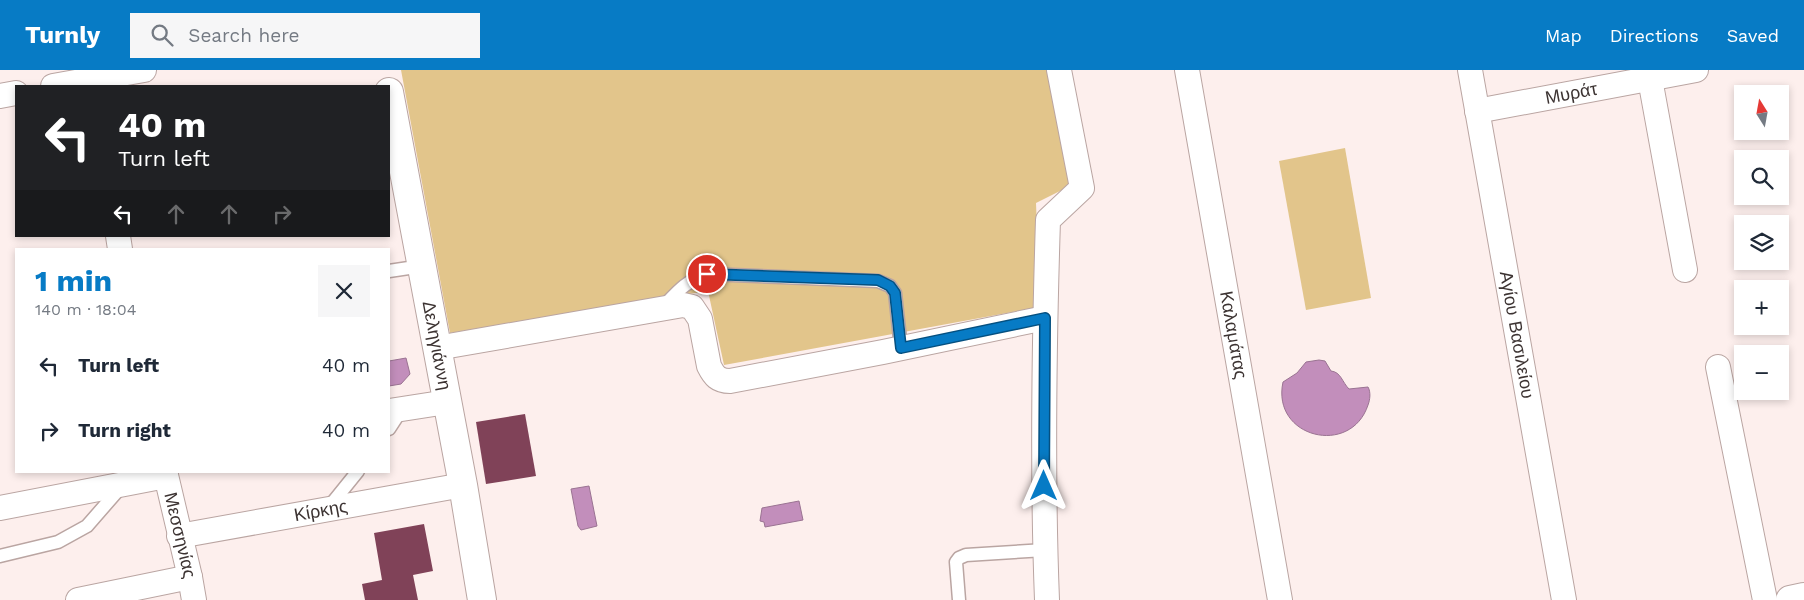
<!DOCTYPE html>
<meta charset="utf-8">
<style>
body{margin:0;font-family:"Work Sans",sans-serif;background:#f6f6f7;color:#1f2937;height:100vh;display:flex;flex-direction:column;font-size:19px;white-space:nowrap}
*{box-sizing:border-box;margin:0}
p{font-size:16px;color:#747a83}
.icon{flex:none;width:28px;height:28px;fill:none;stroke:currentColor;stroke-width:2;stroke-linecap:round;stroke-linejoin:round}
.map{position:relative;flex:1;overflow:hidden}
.details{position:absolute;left:15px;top:178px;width:375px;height:225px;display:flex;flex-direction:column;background:#fff;border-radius:0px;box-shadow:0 2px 8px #0003}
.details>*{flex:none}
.top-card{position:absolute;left:15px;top:15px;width:375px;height:152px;border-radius:0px;box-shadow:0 2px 8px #0003;background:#202124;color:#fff;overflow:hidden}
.needle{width:32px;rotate:349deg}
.controls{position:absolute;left:1734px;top:15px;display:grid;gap:10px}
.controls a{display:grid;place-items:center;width:55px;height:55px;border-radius:0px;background:#fff;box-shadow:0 2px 8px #0003;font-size:25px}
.pin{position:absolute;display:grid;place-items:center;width:42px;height:42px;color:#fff;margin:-21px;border:2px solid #fff;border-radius:50%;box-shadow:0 1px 5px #0007}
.me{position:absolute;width:55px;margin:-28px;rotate:0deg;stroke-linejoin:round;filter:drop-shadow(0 0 4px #0008)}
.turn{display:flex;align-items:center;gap:18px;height:105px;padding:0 20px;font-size:22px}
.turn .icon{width:65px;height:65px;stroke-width:2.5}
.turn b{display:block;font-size:35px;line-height:42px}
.lanes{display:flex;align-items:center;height:48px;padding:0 20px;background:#0003;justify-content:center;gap:25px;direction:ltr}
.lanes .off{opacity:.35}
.round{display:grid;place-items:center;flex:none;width:52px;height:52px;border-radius:0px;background:#f6f6f7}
.head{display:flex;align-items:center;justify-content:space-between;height:85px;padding:0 20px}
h1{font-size:30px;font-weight:700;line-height:38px;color:#077bc5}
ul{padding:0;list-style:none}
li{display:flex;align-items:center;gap:15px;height:65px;padding:0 20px}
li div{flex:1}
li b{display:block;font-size:19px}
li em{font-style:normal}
header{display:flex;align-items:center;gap:30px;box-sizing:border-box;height:70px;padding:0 25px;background:#077bc5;color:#fff}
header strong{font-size:24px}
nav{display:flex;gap:28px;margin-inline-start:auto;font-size:18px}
.search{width:350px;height:45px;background:#f6f6f7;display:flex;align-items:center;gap:12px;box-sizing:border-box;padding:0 18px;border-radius:0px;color:#747a83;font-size:19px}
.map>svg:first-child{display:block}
.green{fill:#e2c58b}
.water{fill:#c28ebb;stroke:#9a7392}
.building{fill:#804258}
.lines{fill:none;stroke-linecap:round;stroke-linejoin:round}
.service-casing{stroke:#baa5a2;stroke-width:15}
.minor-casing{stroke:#baa5a2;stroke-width:26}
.tertiary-casing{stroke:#baa5a2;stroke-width:30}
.service{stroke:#fff;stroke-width:12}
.minor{stroke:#fff;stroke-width:24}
.tertiary{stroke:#fff;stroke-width:28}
.route-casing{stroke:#055080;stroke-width:12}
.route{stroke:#077bc5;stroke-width:9}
.labels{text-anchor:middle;stroke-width:5;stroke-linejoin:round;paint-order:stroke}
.street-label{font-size:18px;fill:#3c3332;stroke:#fff}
</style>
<header>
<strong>Turnly</strong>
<div class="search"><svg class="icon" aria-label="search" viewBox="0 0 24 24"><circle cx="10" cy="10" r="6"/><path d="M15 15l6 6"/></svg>Search here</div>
<nav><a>Map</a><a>Directions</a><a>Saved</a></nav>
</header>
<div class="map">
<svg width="1804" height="530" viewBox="0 0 1804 530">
<rect width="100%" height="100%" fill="#fdefed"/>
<g class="green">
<polygon points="401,0 1058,0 1078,112 1036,133 1040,237 724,295 708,221 450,263"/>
<polygon points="1345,78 1371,228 1306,240 1279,91"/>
</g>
<g class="water">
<polygon points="406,288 410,304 401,314 389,316 389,291"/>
<path d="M 1319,290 L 1325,291 L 1331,301 C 1341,302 1342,312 1349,319 L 1368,317 C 1371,322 1370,330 1368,335 C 1351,387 1271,368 1283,312 L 1297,303 L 1306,292 Z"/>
<polygon points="589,416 597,456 581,460 578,456 571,419"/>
<polygon points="799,431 803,450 765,457 764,452 760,451 762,438"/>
</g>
<g class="building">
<polygon points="525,344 536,406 486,414 476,352"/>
<polygon points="424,454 433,501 413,505 418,530 365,530 362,514 382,510 374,463"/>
</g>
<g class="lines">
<defs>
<g id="service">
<polyline points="389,201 422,196"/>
<path d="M 663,237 C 678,221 686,211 707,204 L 878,211 L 890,216 L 895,223 L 901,278"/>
<polyline points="389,359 402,339"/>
<polyline points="329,437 358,401"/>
<polyline points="0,486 58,472 87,456 121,417"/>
<polyline points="959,530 956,492 959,488 966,485 1045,480"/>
</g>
<g id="minor">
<path id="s1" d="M 1187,0 L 1280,530"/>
<path id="s2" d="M 1470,0 L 1564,530"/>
<polyline points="1650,9 1685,200"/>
<polyline points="53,16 144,0"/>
<polyline points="0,26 16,23"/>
<path id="s3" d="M 1477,41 L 1696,0"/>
<polyline points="118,166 120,179"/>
<path d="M 437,278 L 683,235 L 692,237 L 700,249 L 709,296 C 714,306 718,311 730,311 L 883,282 L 1045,248"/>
<polyline points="1718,297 1765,530"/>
<polyline points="389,341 447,332"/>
<path id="s4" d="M 165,401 L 190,507 L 194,530"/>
<polyline points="0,438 166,406"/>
<path id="s5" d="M 179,466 L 463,415"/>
<polyline points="78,530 190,507"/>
<path d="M 1047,530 C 1042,403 1044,276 1048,150 L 1082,118 L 1059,0"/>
</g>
<g id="tertiary">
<path id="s6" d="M 389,22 L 463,415 L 482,530"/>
<polyline points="1790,530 1804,527"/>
</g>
</defs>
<use href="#service" class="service-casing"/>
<use href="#minor" class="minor-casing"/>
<use href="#tertiary" class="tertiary-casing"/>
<use href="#service" class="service"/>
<use href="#minor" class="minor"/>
<use href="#tertiary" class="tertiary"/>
</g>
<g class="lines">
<defs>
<polyline id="route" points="707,204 878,210 890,216 895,223 901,278 1045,248 1044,416"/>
</defs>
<use href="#route" class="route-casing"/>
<use href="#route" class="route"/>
</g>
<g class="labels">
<g class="street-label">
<text dy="6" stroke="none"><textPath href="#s3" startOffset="96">Μυράτ</textPath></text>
<text dy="6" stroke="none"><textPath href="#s1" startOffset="269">Καλαμάτας</textPath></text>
<text dy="6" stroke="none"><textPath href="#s2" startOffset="269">Αγίου Βασιλείου</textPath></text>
<text dy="6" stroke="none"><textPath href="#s6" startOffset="258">Δεληγιάννη</textPath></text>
<text dy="6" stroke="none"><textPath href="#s5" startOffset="144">Κίρκης</textPath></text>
<text dy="6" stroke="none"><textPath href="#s4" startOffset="66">Μεσσηνίας</textPath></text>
</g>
</g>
</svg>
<div class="controls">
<a><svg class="needle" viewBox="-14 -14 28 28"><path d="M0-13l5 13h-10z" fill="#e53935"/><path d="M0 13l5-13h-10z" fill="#747a83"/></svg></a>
<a><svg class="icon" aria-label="search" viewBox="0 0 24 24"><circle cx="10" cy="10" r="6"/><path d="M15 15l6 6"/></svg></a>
<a><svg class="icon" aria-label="layers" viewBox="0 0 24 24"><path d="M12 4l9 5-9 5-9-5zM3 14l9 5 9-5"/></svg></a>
<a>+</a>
<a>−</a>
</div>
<div class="pin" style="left:707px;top:204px;background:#d93025"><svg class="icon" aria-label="arrive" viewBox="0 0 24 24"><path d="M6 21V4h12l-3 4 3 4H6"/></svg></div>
<svg class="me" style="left:1044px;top:416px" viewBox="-20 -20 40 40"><path d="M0-17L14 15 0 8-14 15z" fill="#077bc5" stroke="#fff" stroke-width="4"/></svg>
<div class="top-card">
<div class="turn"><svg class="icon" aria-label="left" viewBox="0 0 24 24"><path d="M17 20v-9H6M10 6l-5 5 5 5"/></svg><div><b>40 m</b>Turn left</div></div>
<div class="lanes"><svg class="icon" aria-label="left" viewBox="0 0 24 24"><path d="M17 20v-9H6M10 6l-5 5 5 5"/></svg><svg class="icon off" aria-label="ahead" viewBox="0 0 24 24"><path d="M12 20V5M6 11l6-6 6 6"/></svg><svg class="icon off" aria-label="ahead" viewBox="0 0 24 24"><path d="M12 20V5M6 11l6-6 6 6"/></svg><svg class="icon off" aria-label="right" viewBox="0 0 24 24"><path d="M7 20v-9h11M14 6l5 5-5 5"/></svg></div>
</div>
<section class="details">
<div class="head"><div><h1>1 min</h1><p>140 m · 18:04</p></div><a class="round"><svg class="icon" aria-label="close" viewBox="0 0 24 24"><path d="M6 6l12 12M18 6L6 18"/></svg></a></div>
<ul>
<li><svg class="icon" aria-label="left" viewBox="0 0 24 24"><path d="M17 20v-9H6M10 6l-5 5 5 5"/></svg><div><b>Turn left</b></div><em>40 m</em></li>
<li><svg class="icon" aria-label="right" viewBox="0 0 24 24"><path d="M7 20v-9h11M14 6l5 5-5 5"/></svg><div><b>Turn right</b></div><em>40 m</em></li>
</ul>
</section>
</div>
